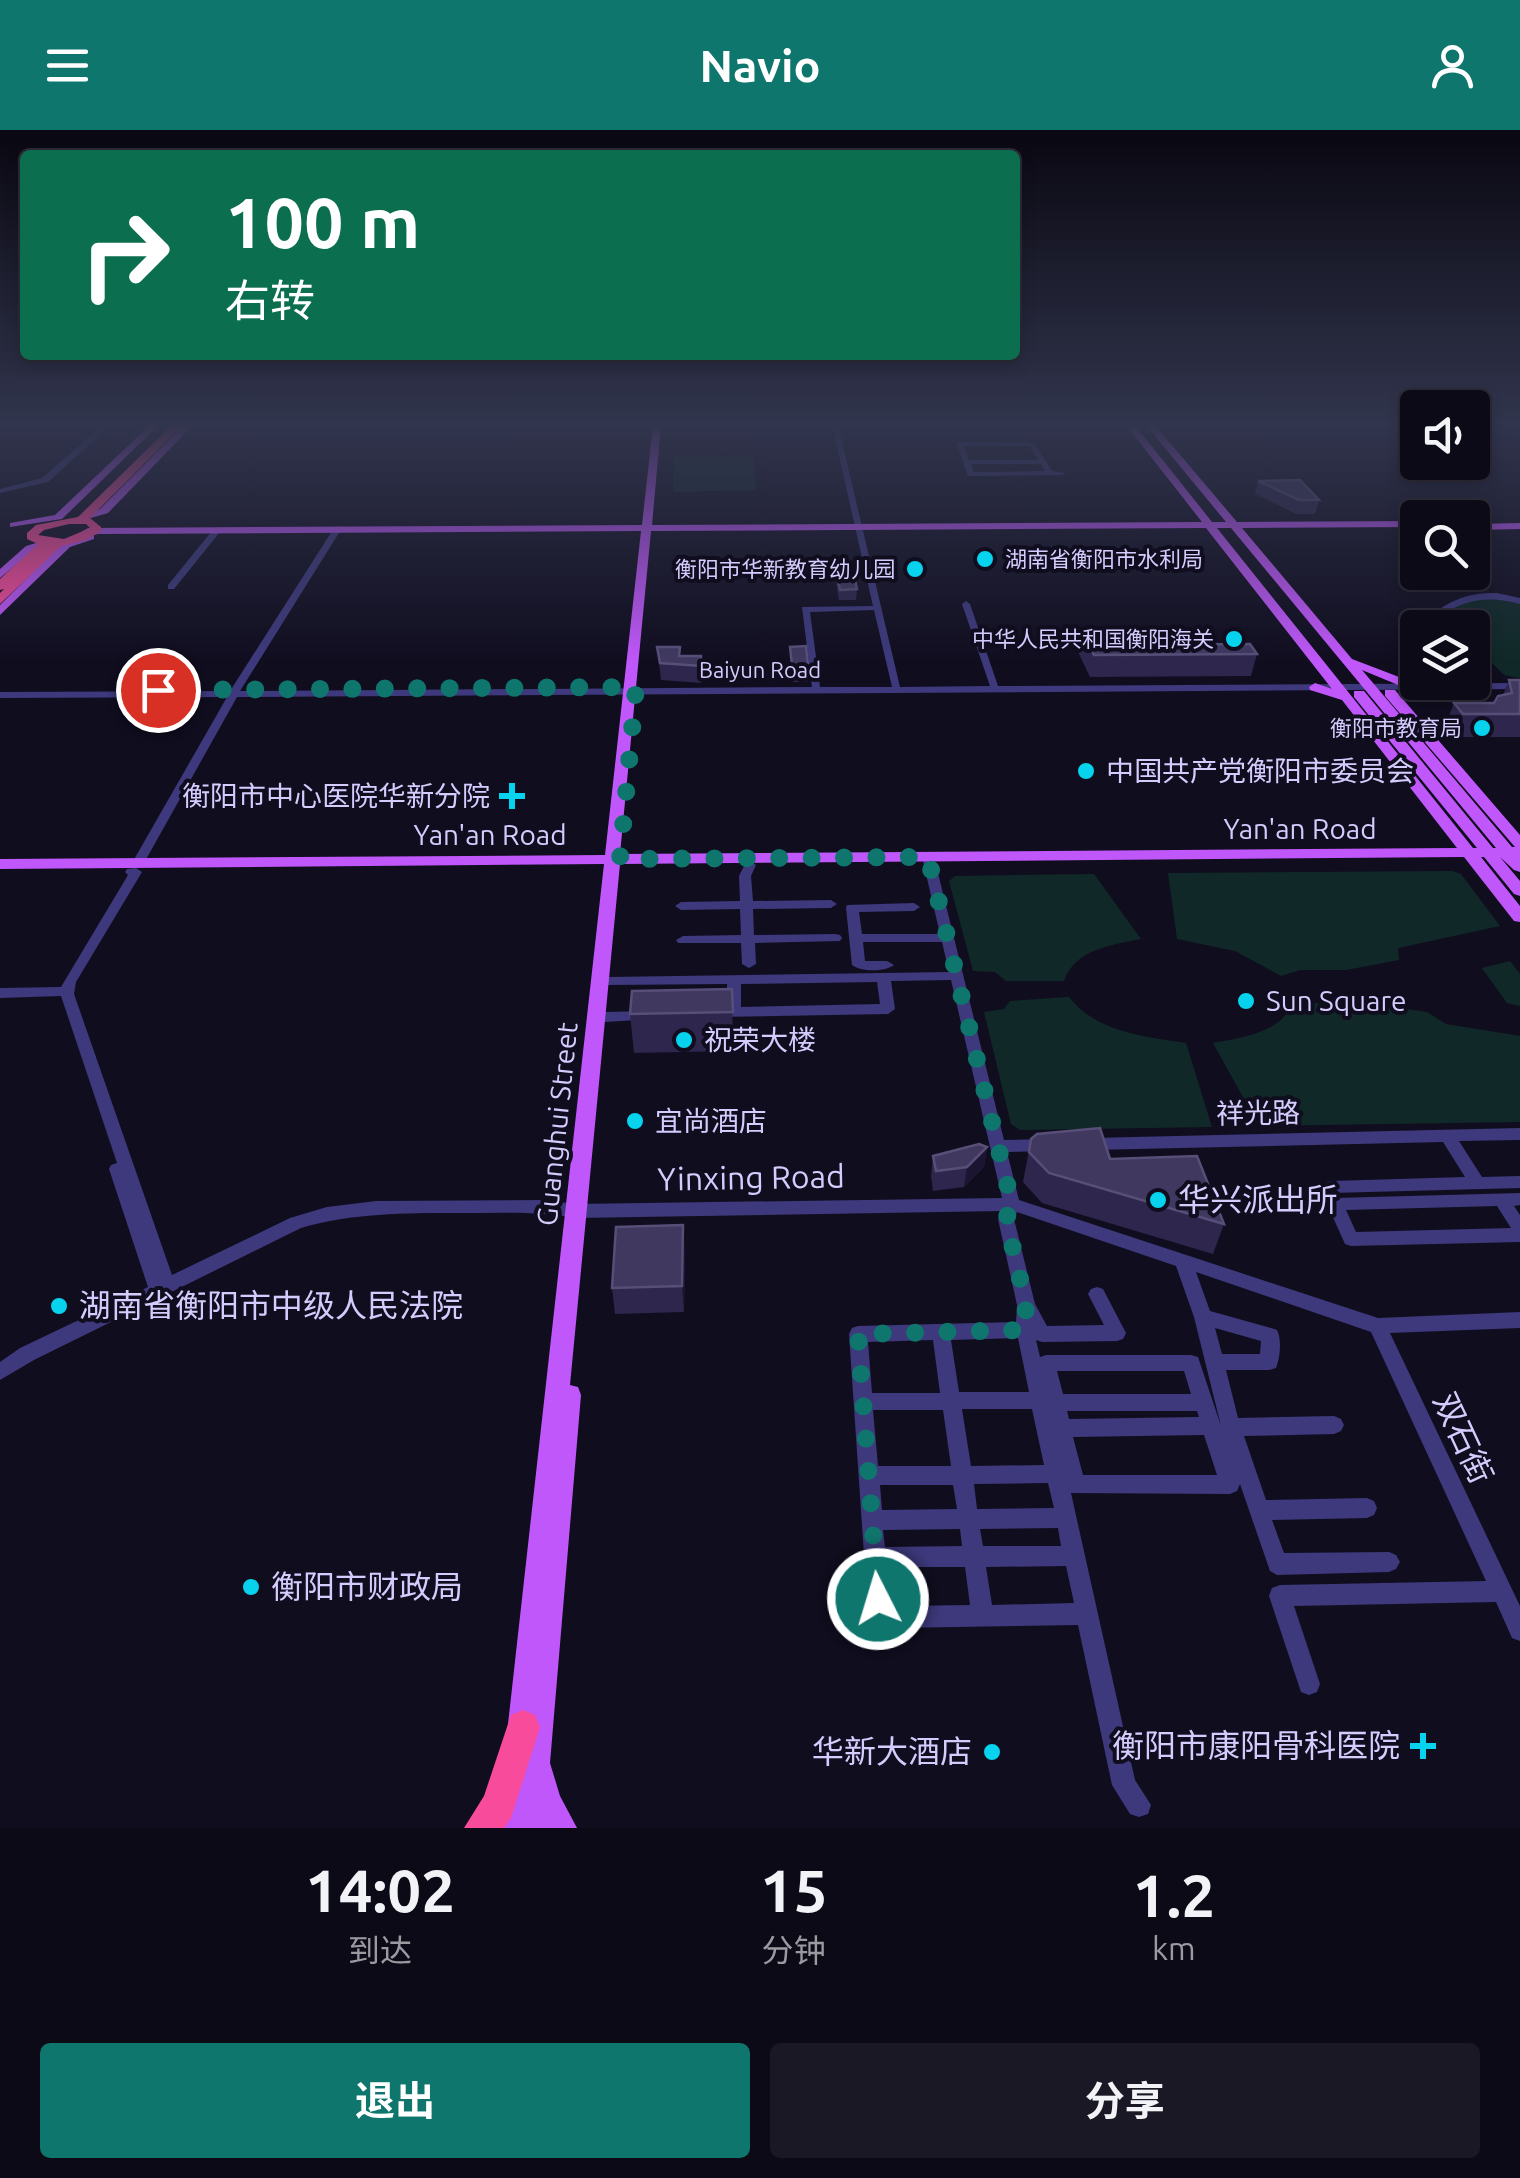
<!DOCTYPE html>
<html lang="zh">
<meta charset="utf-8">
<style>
body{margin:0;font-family:Ubuntu,"Noto Sans SC",sans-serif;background:#1a1824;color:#f1f3f6;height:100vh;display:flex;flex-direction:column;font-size:38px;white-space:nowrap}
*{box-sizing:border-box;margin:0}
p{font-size:32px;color:#9a9aa1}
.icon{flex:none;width:55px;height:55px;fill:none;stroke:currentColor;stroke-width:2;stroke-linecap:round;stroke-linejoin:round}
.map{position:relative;height:1698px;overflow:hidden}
.details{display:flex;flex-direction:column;background:#0c0a17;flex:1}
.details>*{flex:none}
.banner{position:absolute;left:20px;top:20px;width:1000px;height:210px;border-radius:10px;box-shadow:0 5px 15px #0003,0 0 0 2px #2c2b36;background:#0b6e4f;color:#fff;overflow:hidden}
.controls{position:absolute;left:1400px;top:260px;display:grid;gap:20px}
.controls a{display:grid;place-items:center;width:90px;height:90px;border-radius:10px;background:#0c0a17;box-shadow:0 5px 15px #0003,0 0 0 2px #2c2b36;font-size:50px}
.pin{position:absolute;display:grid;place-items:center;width:85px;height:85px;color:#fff;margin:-42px;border:5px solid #fff;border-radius:50%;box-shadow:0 2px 10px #0007}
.me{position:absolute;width:110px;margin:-55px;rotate:355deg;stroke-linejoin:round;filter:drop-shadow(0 0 8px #0008)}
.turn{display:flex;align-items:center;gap:35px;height:210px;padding:0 40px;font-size:45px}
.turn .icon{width:130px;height:130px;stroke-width:2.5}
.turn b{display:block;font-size:70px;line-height:85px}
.eta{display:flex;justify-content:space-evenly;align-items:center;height:170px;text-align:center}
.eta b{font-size:60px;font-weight:700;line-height:70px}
.action{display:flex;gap:20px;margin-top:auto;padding:20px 40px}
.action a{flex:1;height:115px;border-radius:10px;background:#0f766e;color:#fff;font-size:40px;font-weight:700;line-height:115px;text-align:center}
.action a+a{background:#1a1824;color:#f1f3f6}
header{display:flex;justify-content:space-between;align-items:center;height:130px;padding:0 40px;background:#0f766e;color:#fff;font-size:45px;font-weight:700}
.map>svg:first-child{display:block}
.green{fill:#102928}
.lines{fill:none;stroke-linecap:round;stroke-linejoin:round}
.minor{fill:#3d397c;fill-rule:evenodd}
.major{fill:#c057fa;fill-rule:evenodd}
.highway{fill:#f94b9c;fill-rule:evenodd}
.wall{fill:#2e264c}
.shaded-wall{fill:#1b1532}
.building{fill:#40385f;stroke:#574f78;stroke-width:2.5}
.route{stroke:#0f766e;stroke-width:18;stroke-dasharray:0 32.4}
.poi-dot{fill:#07d3ee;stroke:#100d1f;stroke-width:4}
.labels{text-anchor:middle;stroke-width:8;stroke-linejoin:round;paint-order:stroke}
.far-poi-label{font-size:22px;fill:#d3ccfd;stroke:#100d1f;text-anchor:end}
.far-street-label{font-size:22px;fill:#d3ccfd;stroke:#100d1f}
.poi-label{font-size:28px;fill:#d3ccfd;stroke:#100d1f;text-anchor:start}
.street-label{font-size:28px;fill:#d3ccfd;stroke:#100d1f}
.near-street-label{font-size:32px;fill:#d3ccfd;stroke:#100d1f}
.near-poi-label{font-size:32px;fill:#d3ccfd;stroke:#100d1f;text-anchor:start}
</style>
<header><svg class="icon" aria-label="menu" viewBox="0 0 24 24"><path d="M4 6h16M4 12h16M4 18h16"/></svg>Navio<svg class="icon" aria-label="person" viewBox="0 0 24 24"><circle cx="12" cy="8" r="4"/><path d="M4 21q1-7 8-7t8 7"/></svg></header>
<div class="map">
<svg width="1520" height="1698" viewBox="0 0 1520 1698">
<rect width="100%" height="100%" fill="#100d1f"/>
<g class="green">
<polygon points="674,324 753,327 756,360 673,362"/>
<polygon points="1477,467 1520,473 1520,548 1504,545 1473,514 1472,498 1456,497 1445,486 1455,475"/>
<polygon points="1452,741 1461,744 1500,796 1398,818 1399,830 1346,840 1300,840 1281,846 1235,821 1177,809 1168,743"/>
<path d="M 1094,744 L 1141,809 C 1112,815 1075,819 1064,851 L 1006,851 L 995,842 L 973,841 L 949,751 L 955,746 Z"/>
<polygon points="1510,831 1520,844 1520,876 1507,873 1482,838"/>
<path d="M 1069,867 C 1096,902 1145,907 1186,913 L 1212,997 L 1020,1000 L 1011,994 L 984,882 L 1004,879 L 1010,871 Z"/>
<path d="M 1293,868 L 1321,874 L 1364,873 L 1427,882 L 1446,894 L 1520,906 L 1520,992 L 1259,996 L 1213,913 C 1240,908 1288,902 1293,868 Z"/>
</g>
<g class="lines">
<g class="minor">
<polygon points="103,295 111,295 48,352 0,363 0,359 42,348"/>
<path d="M 832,295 L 838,295 L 900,557 L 990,556 L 962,474 L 966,471 L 970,474 L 998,556 L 1520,553 L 1520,559 L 237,567 L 144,733 L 138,737 L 132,733 L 227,567 L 0,568 L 0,562 L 230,561 L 334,398 L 338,396 L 342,398 L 240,561 L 812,557 L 802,477 L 873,476 ZM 874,480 L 892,557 L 820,557 L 810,482 Z"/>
<path d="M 960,312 L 1034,313 L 1052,341 L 1066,343 L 1062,345 L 968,346 L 957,314 ZM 964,316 L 1030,316 L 1038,330 L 969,330 ZM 971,334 L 1041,334 L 1045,341 L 974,342 Z"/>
<polygon points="212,401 219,403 174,459 168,459 168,455"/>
<path d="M 1497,463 L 1520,468 L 1520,474 C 1489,466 1465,468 1439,488 L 1431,486 C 1450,469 1472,462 1497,463 Z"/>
<path d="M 928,723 L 934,727 L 1004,1010 L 1049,1009 L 1055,1011 L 1057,1015 L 1055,1019 L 1049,1021 L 1007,1022 L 1019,1070 L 1378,1188 L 1520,1182 L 1520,1198 L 1390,1203 L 1520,1476 L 1520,1511 L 1512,1508 L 1496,1472 L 1294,1476 L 1320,1554 L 1317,1562 L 1309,1565 L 1301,1562 L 1269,1466 L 1272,1458 L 1280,1455 L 1486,1451 L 1371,1202 L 1196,1142 L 1210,1181 L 1271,1198 L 1277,1200 C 1282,1210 1280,1228 1276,1238 L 1269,1240 L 1226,1240 L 1238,1288 L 1334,1286 L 1341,1289 L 1344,1295 L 1341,1301 L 1334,1304 L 1244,1306 L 1266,1370 L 1367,1368 L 1374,1371 L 1377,1378 L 1374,1385 L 1367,1388 L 1272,1390 L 1284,1423 L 1389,1422 L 1396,1425 L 1400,1432 L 1396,1439 L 1389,1442 L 1277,1445 L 1270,1441 L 1240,1354 L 1237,1361 L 1230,1364 L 1071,1363 L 1135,1650 L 1151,1675 L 1148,1684 L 1139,1687 L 1130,1684 L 1112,1655 L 1078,1495 L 894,1498 C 882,1493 872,1481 867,1469 L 849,1204 L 852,1198 L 858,1196 L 1016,1192 L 1017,1175 L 998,1089 L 1001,1081 L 576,1088 C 537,1081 498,1083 458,1083 C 404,1083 353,1083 301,1098 L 34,1230 L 0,1250 L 0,1232 L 20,1218 L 148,1157 L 109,1039 L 111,1035 L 117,1033 L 61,866 L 0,868 L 0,858 L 61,857 L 128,745 L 125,742 L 127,739 L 136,738 L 142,742 L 76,852 L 74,864 L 172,1145 L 290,1088 L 327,1077 L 376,1071 L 544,1070 L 576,1074 L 1002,1068 L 951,850 L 891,851 L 895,879 L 888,884 L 715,887 L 708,882 L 715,877 L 727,877 L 727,854 L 608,855 L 601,851 L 608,847 L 949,842 L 942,812 L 863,812 L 865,831 L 887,831 L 894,835 C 885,842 861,842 852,835 L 846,778 L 847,775 L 914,773 L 920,777 L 914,781 L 859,782 L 862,804 L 940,804 L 922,727 ZM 877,852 L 880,874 L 741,877 L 741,854 ZM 1017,1082 L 1176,1136 L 1194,1187 L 1221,1296 L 1198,1227 L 1191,1225 L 1046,1225 L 1040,1227 L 1036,1210 L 1042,1212 L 1117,1211 L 1123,1209 L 1126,1203 L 1103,1159 L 1097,1157 L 1091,1159 L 1088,1164 L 1104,1195 L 1047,1196 L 1035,1174 L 1014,1089 ZM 1215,1198 L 1261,1211 L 1260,1224 L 1222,1224 ZM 1018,1208 L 1029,1262 L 959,1262 L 951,1210 ZM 933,1210 L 940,1263 L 872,1263 L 868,1212 ZM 1057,1241 L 1184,1241 L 1191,1264 L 1063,1264 ZM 962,1279 L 1032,1279 L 1044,1335 L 971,1336 ZM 873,1280 L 943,1280 L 951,1336 L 878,1336 ZM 1067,1281 L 1197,1281 L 1199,1287 L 1069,1289 ZM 1204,1305 L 1217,1345 L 1083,1345 L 1073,1307 ZM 1048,1353 L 1054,1378 L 977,1379 L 974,1354 ZM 880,1355 L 953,1355 L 957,1379 L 882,1380 ZM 1058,1398 L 1061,1416 L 983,1416 L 980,1399 ZM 960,1399 L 962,1416 L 885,1417 L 883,1400 ZM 1066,1436 L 1074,1473 L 992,1475 L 986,1437 ZM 886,1437 L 965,1437 L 970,1475 L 899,1476 L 888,1464 Z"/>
<polygon points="750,731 756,735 751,746 753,771 831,770 837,774 831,778 753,779 754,805 835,804 840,805 842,808 840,811 755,813 756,834 749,838 742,834 741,813 678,813 676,810 683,806 741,805 740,779 681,780 675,776 681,772 740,771 739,746 746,732"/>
<polygon points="649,881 654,883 656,886 654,889 605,892 598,887 605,882"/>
<polygon points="1520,998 1520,1010 1459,1011 1482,1047 1520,1046 1520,1058 1331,1063 1325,1061 1323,1057 1325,1053 1331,1051 1465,1047 1443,1012 1091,1020 1085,1018 1083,1014 1085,1010 1091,1008"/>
<path d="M 1520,1063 L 1520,1075 L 1514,1076 L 1520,1085 L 1520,1112 L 1351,1116 L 1345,1114 L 1327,1074 L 1329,1069 L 1335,1068 ZM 1497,1076 L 1511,1098 L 1356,1102 L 1346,1080 Z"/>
</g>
<g class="major">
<polygon points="150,295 159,295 62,389 10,397 10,393 55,385"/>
<polygon points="184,295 193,295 108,383 77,392 77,388 100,379"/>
<path d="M 653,295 L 661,295 L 652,395 L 1202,392 L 1126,295 L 1135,295 L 1212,392 L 1226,392 L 1146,295 L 1155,295 L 1237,392 L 1418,391 L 1418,397 L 1242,398 L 1352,529 L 1407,550 L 1409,553 L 1403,557 L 1362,540 L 1512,717 L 1515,717 L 1385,566 L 1385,560 L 1395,560 L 1520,705 L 1520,742 L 1514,740 L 1500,727 L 1520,751 L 1520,766 L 1514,764 L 1484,727 L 1481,727 L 1520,776 L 1520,792 L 1514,791 L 1464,727 L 620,734 L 570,1255 L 578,1257 L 581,1265 L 550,1633 L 560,1666 L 577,1698 L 497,1698 L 502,1654 L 506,1643 L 519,1640 L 521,1618 L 511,1614 L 507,1603 L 604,734 L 0,739 L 0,729 L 605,725 L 641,401 L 98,404 L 94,405 L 94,409 L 70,417 L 0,485 L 0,475 L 62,413 L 89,404 L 83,401 L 88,398 L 642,395 ZM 1206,398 L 1332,559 L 1315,553 L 1309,557 L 1310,560 L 1342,570 L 1457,718 L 620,724 L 651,401 ZM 1217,398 L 1231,398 L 1496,718 L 1493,718 L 1364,561 L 1354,561 L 1354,567 L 1477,718 L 1473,718 Z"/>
<polygon points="1520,393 1520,399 1472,400 1472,394"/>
<polygon points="46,410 51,413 50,415 34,420 0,448 0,439 26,416"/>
</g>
<g class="highway">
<path d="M 172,295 L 183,295 L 90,388 L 101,397 L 101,401 L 86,410 L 61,416 L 0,474 L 0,463 L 4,459 L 0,460 L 0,449 L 38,414 L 27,409 L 27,403 L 36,395 L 78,387 ZM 69,394 L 86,394 L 90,398 L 64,409 L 38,405 L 44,400 Z"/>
<polygon points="523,1580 535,1585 540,1597 511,1688 504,1698 464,1698 484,1666 511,1585"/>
</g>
</g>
<g class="wall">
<polygon points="1258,351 1319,370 1315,384 1296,384 1255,364"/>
<polygon points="836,441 857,459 856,470 839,470 836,451"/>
<polygon points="1081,500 1116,515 1257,524 1251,546 1090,547 1078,522"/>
<polygon points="657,517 680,526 701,526 701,553 661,550"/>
<polygon points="790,517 808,535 808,552 792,552"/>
<polygon points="1509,550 1520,550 1520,607 1454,607 1445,596 1454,573 1494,573 1503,565"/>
<polygon points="732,859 733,921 634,923 630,884"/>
<polygon points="1031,1009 1110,1029 1224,1094 1213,1124 1042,1073 1023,1052"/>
<polygon points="987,1017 984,1037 964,1057 933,1061 931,1046 933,1026"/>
<polygon points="685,1121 684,1182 615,1184 612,1158"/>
</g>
<g class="shaded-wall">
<polygon points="987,1017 984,1037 964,1057 967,1037"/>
<polygon points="683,1095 685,1121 684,1182 682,1156"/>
</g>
<g class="building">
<polygon points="1300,350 1319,370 1299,370 1258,351"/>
<polygon points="836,441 853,441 857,459 840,460"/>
<polygon points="1081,500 1107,500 1116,515 1250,514 1257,524 1094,525"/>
<polygon points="806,516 808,535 792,535 790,517"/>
<polygon points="657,517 680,517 679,526 701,526 701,536 660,533"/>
<polygon points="1509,550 1520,550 1520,584 1463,584 1454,573 1494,573 1498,566 1512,563"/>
<polygon points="732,859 733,882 630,884 632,861"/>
<polygon points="1100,998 1110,1029 1197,1026 1224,1094 1049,1043 1029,1022 1031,1009 1037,1004"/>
<polygon points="979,1014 987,1017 967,1037 936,1041 933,1026"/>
<polygon points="683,1095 682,1156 612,1158 616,1097"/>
</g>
<linearGradient id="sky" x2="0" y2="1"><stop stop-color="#090711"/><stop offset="0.55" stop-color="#31354d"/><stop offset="1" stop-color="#31354d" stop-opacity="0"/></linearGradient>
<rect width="1520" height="533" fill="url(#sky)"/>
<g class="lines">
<polyline class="route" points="158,560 636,557 620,729 928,727 1012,1074 1006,1089 1026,1174 1025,1200 858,1204 878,1469"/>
</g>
<g class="poi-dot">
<circle cx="985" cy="429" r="10"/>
<circle cx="915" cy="439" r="10"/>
<circle cx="1234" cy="509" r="10"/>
<circle cx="1482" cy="598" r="10"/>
<circle cx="1086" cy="641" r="10"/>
<path d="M507 651h10v10h10v10h-10v10h-10v-10h-10v-10h10z"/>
<circle cx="1246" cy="871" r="10"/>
<circle cx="684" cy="910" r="10"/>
<circle cx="635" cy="991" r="10"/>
<circle cx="1158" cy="1070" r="10"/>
<circle cx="59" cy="1176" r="10"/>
<circle cx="251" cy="1457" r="10"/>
<path d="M1418 1601h10v10h10v10h-10v10h-10v-10h-10v-10h10z"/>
<circle cx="992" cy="1622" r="10"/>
</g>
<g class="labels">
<g class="far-poi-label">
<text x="1005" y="437" text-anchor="start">湖南省衡阳市水利局</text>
<text x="895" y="447">衡阳市华新教育幼儿园</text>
<text x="1214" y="517">中华人民共和国衡阳海关</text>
<text x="1462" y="606">衡阳市教育局</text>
</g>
<g class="far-street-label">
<text x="760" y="548">Baiyun Road</text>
</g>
<g class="poi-label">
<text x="1106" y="651">中国共产党衡阳市委员会</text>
<text x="490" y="676" text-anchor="end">衡阳市中心医院华新分院</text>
<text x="1266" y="881">Sun Square</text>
<text x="704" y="920">祝荣大楼</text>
<text x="655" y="1001">宜尚酒店</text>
</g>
<g class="street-label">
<text x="1300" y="709">Yan'an Road</text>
<text x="490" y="715">Yan'an Road</text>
<text transform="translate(1258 983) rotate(-1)" y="10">祥光路</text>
<text transform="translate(557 994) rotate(-84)" y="10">Guanghui Street</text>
</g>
<g class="near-street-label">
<text transform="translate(751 1048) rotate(-1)" y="11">Yinxing Road</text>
<text transform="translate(1463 1308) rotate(65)" y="11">双石街</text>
</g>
<g class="near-poi-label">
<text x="1178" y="1081">华兴派出所</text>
<text x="79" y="1187">湖南省衡阳市中级人民法院</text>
<text x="271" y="1468">衡阳市财政局</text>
<text x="1400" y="1627" text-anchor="end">衡阳市康阳骨科医院</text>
<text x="972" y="1633" text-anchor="end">华新大酒店</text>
</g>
</g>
</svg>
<div class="controls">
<a><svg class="icon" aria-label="sound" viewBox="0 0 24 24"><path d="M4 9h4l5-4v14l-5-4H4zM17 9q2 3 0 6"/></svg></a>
<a><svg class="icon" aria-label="search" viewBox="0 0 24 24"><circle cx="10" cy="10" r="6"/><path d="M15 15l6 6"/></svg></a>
<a><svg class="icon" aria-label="layers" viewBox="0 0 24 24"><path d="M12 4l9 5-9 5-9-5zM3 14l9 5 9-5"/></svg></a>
</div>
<div class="pin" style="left:158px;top:560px;background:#d93025"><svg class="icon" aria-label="arrive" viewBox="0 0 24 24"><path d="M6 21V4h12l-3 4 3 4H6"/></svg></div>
<svg class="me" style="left:878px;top:1469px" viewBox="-20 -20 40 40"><circle r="17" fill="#0f766e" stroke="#fff" stroke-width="3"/><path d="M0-11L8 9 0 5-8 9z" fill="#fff"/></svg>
<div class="banner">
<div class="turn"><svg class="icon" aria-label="right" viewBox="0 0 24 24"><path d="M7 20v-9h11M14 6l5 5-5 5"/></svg><div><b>100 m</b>右转</div></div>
</div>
</div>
<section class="details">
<div class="eta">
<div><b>14:02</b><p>到达</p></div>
<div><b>15</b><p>分钟</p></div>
<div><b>1.2</b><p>km</p></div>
</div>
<div class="action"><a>退出</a><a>分享</a></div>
</section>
